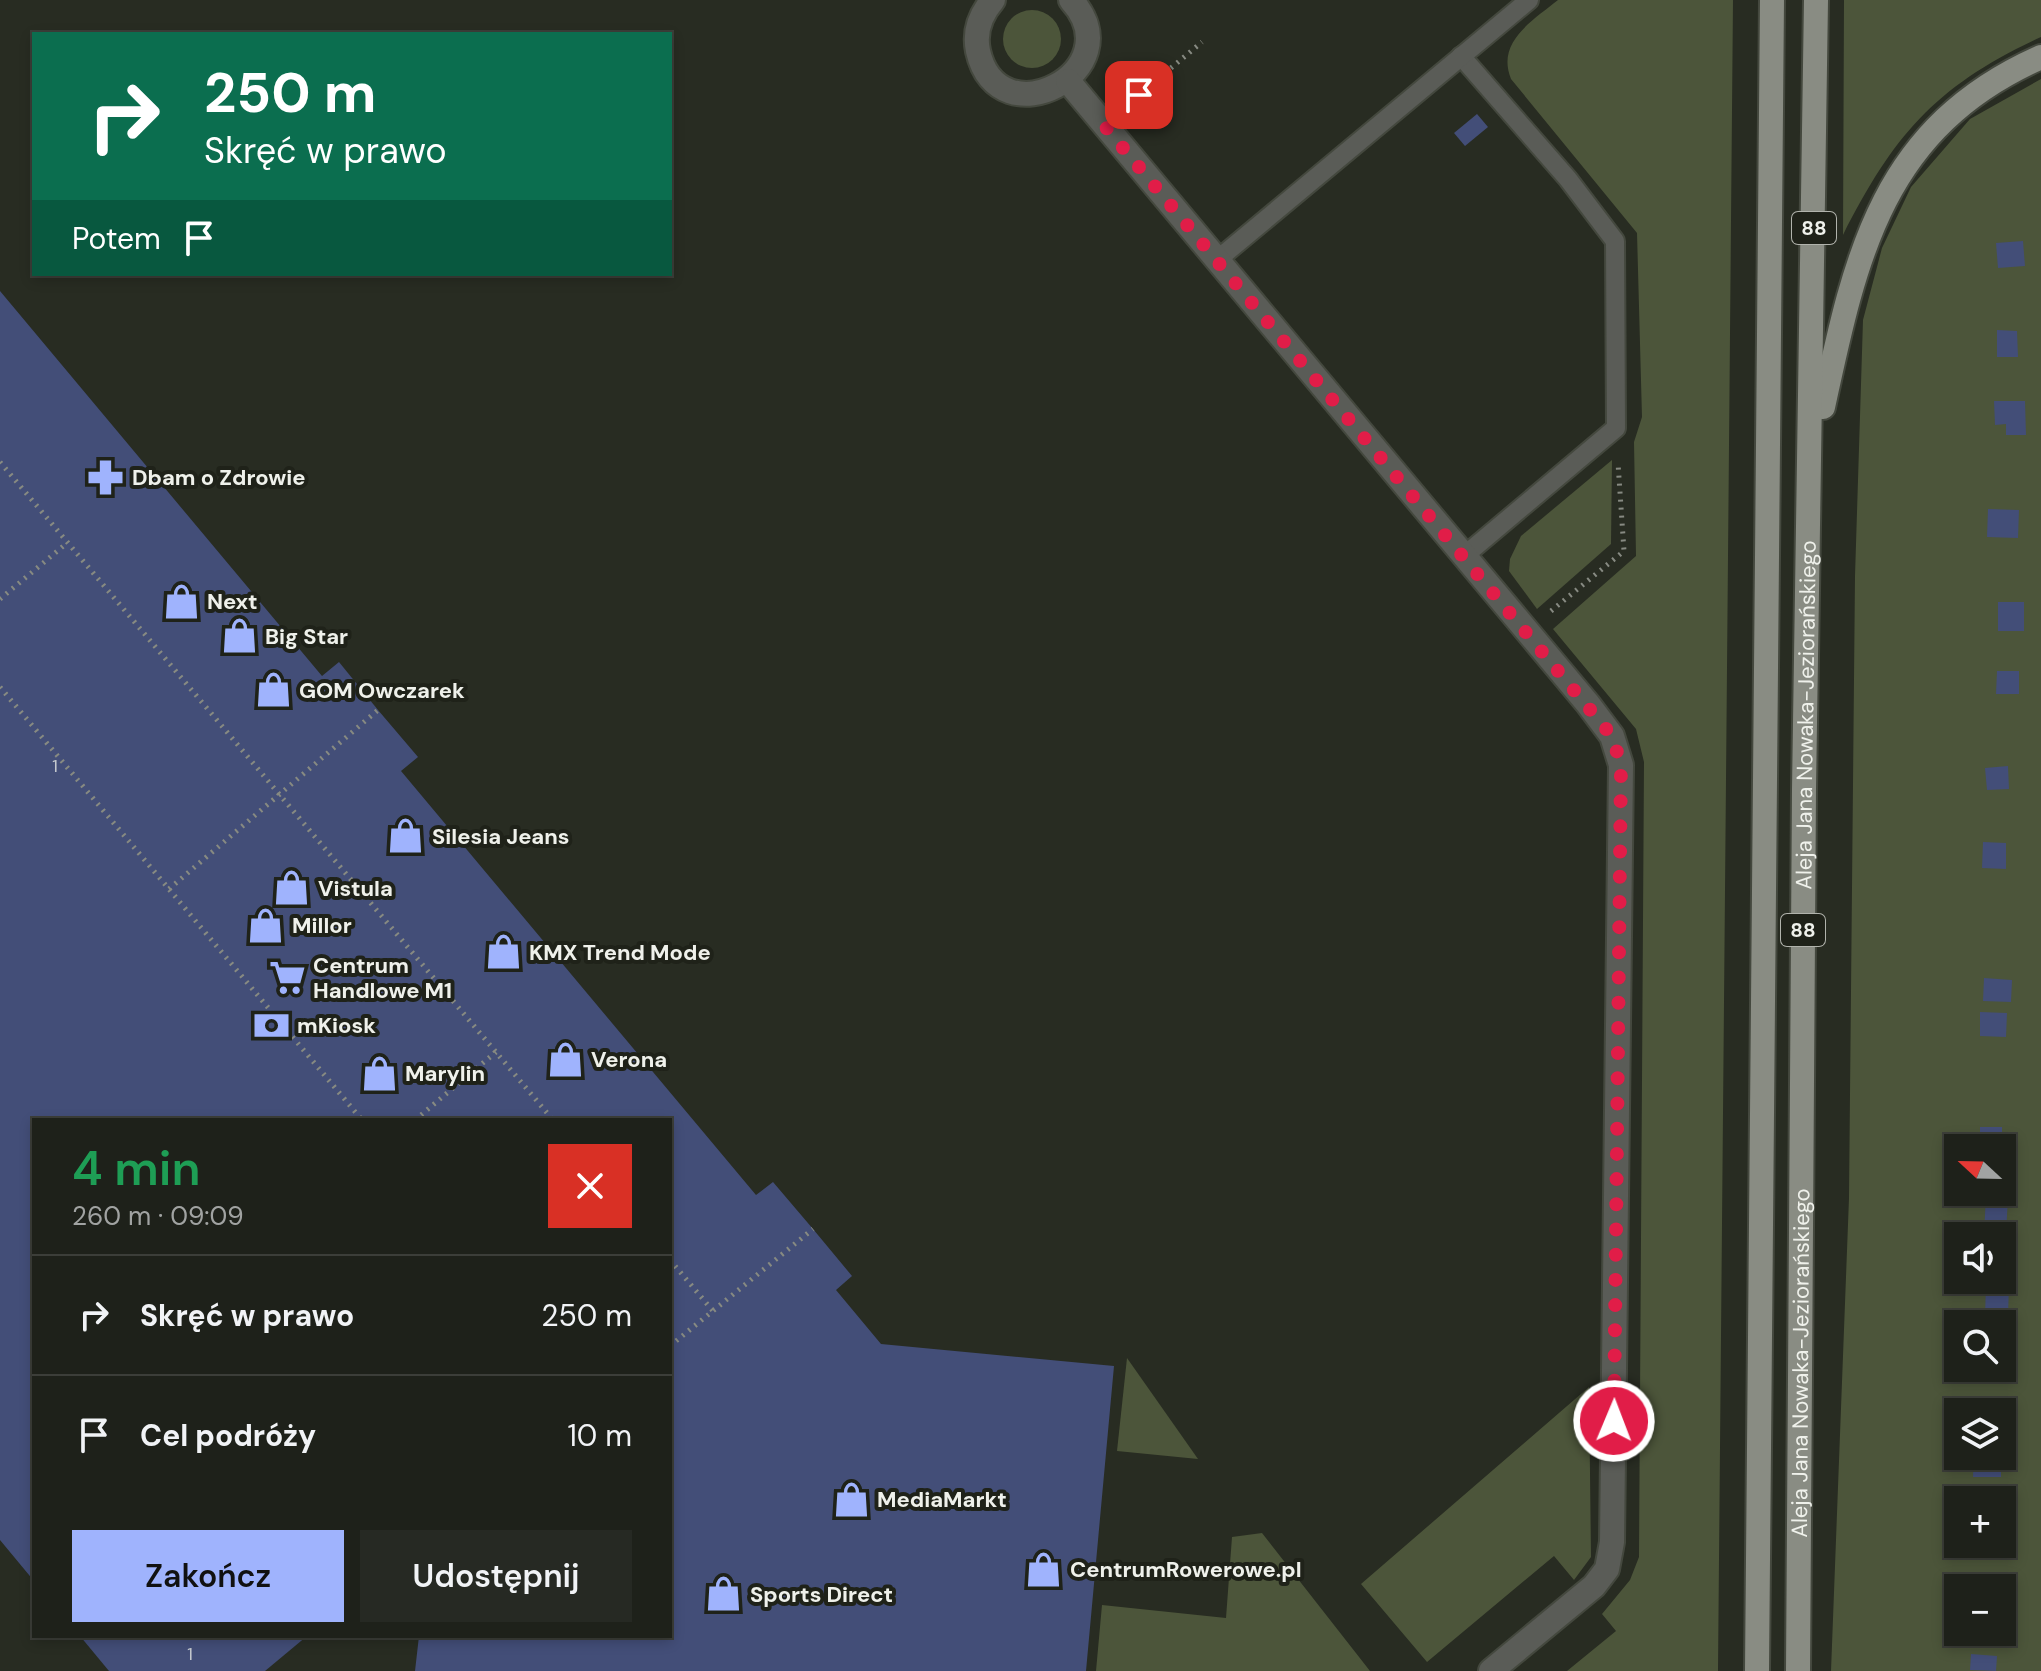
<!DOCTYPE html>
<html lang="pl">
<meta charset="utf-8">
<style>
body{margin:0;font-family:"DM Sans",sans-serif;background:#262923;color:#f1f3f6;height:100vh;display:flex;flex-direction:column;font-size:30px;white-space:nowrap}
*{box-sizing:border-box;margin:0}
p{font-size:26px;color:#a1a3a2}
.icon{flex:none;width:44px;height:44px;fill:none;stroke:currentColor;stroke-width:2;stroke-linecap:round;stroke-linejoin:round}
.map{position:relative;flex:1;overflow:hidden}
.sheet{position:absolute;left:32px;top:1118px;width:640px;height:520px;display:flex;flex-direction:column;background:#1e211a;border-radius:0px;box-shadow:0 4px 12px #0003,0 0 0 2px #3c3e39}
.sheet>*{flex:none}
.guide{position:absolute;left:32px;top:32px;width:640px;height:244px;border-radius:0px;box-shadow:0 4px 12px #0003,0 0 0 2px #3c3e39;background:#0b6e4f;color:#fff;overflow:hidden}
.needle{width:52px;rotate:292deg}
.tools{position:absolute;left:1944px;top:1134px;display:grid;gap:16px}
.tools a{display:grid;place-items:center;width:72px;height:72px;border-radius:0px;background:#1e211a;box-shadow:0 4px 12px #0003,0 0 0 2px #3c3e39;font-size:40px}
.pin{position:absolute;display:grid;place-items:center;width:68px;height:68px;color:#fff;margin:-34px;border-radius:16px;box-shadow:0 4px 12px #0006}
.me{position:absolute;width:88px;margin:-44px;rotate:1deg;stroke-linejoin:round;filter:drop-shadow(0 0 6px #0008)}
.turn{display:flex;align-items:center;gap:28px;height:168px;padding:0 40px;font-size:36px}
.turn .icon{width:104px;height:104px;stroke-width:2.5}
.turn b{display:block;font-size:56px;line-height:68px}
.then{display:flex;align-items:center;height:76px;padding:0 40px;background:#0003;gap:16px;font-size:30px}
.round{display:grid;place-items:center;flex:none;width:84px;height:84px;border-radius:0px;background:#262923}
.headline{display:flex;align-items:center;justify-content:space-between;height:136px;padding:0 40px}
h1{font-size:48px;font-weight:600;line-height:60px;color:#1e9e55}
.cta{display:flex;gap:16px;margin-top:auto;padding:16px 40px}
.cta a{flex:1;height:92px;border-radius:0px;background:#9fb3fd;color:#111;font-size:32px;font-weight:600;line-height:92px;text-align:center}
.cta a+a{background:#262923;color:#f1f3f6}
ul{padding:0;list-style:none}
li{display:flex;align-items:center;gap:24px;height:120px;padding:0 40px;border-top:2px solid #3c3e39}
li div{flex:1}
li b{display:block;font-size:30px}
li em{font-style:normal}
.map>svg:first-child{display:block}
.green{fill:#4c553a;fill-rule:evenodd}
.building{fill:#434e78}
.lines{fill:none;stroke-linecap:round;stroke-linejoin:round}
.service-casing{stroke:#44483e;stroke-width:22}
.minor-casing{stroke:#44483e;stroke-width:28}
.primary-casing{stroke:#44483e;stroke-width:28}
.path{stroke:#878a82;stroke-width:5;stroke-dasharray:2 6;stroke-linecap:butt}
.service{stroke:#5a5c57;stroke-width:18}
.minor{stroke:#5a5c57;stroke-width:24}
.primary{stroke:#898c83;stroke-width:24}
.route{stroke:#e11d48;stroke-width:14;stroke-dasharray:0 25.2}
.labels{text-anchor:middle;stroke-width:8;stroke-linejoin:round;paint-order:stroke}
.number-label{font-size:18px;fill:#c4c8ce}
.shield{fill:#1f2219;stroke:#b1b3ac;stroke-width:2}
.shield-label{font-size:20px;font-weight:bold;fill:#eff1eb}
.poi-label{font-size:22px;font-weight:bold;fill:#eff1eb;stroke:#1f2219;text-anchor:start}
.street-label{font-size:22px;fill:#eff1eb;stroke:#1f2219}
</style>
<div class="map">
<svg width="2041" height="1671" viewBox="0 0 2041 1671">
<rect width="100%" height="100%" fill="#282c22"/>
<g class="green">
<path d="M 1558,0 L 1733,0 L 1718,1671 L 1567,1671 L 1616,1631 L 1602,1614 L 1630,1580 L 1639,1557 L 1644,762 L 1636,729 L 1553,629 L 1636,556 L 1634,442 L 1642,417 L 1637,233 L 1511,79 C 1496,42 1532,21 1558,0 Z"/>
<path d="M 1844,0 L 2041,0 L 2041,37 C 1937,85 1894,134 1843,235 Z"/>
<circle cx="1032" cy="39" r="29"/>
<path d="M 2041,79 L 2041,1671 L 1831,1671 L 1849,1198 L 1855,576 L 1863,320 L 1882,248 L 1911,187 L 1970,119 ZM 1958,1148 L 2002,1148 L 2002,1192 L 1958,1192 ZM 1958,1236 L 2002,1236 L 2002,1280 L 1958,1280 ZM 1958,1324 L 2002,1324 L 2002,1368 L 1958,1368 ZM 1958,1412 L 2002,1412 L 2002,1456 L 1958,1456 ZM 1958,1500 L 2002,1500 L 2002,1544 L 1958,1544 ZM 1958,1588 L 2002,1588 L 2002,1632 L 1958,1632 Z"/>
<polygon points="1612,460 1611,544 1537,609 1509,571 1510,559 1521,536"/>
<polygon points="1127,1358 1198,1459 1117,1451"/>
<polygon points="1589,1387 1591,1557 1574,1580 1554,1556 1427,1662 1361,1584"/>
<polygon points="1262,1533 1370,1671 1096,1671 1102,1605 1226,1618 1232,1537"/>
</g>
<g class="building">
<polygon points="1477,114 1488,127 1465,146 1454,133"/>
<polygon points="2023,241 2025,266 1998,268 1996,243"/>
<polygon points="0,291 322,676 339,662 378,710 418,757 401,771 756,1195 773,1182 813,1229 852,1276 836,1290 881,1344 1114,1366 1086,1671 415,1671 419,1636 670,1636 670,1120 34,1120 34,1581 0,1540"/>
<polygon points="1997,330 2017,331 2018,357 1997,357"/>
<polygon points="1994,401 2025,401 2026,435 2006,435 2006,424 1995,425"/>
<polygon points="1988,509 2019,510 2018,538 1987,537"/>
<rect x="1998" y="602" width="26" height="29"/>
<polygon points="1997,671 2019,671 2019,694 1996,694"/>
<polygon points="2008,766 2009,789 1987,790 1985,768"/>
<polygon points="1983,842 2006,843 2006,869 1982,868"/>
<polygon points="1984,978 2012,980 2011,1002 1983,1001"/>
<polygon points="1980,1012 2007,1013 2006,1037 1980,1036"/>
<rect x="1980" y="1127" width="22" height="21"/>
<polygon points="1986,1198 2008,1199 2006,1232 1984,1231"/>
<polygon points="1986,1284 2009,1284 2008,1316 1985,1316"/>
<polygon points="1974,1456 2001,1456 2001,1477 1973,1477"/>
<polygon points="2006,1594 2007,1618 2002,1618 2002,1595"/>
<polygon points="80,1636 307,1636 265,1671 109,1671"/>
<polygon points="1971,1654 1997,1656 1996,1671 1970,1670"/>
</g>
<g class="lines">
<defs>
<g id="service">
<polyline points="1461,56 1568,179 1615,241 1616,428 1464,556"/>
<polyline points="1217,260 1529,0"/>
</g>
<g id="minor">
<path d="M 993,0 C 980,15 974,32 978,51 C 998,142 1135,70 1071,0"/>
<polyline points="1068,81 1588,704 1612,736 1621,765 1612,1542 1607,1569 1594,1586 1491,1671"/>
</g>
<g id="primary">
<path d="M 1823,407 C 1856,253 1883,127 2041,57"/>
<polyline points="1757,1671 1772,0"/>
<path id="s1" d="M 1798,1671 L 1804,789 L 1816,0"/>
</g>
</defs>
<use href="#service" class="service-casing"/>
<use href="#minor" class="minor-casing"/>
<use href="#primary" class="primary-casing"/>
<g class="path">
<polyline points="1128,104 1202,42"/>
<polyline points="0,462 553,1120"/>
<polyline points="0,599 67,543"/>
<polyline points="1551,611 1624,551 1618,463"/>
<polyline points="0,687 362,1120"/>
<polyline points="169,889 378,710"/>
<polyline points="415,1120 496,1052"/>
<polyline points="670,1260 713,1311"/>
<polyline points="670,1346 813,1229"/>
</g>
<use href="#service" class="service"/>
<use href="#minor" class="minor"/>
<use href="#primary" class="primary"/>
</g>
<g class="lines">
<polyline class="route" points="1139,95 1104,125 1612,736 1621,765 1614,1421"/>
</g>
<defs>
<symbol id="pharmacy-bare" viewBox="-9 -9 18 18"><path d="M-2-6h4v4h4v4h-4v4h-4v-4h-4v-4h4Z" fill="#9fb3fd" stroke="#1f2219" stroke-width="2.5" paint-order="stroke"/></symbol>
<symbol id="shop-bare" viewBox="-9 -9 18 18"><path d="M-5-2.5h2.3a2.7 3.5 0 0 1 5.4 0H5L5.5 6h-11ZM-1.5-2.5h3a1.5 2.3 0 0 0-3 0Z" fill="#9fb3fd" stroke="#1f2219" stroke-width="2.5" paint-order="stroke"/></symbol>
<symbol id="supermarket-bare" viewBox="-9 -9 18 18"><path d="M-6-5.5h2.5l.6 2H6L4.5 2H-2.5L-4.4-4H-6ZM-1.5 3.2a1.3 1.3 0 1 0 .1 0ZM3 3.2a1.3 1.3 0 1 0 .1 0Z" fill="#9fb3fd" stroke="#1f2219" stroke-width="2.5" paint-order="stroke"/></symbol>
<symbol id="bank-bare" viewBox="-9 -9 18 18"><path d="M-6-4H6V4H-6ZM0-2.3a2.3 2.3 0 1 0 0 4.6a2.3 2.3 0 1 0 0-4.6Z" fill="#9fb3fd" stroke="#1f2219" stroke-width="2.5" paint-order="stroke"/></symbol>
</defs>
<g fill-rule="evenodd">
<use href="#pharmacy-bare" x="80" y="452" width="51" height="51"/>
<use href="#shop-bare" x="156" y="576" width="51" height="51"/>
<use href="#shop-bare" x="214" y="610" width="51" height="51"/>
<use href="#shop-bare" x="248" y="664" width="51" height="51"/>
<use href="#shop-bare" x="380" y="810" width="51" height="51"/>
<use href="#shop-bare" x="266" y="862" width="51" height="51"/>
<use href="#shop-bare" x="240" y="900" width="51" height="51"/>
<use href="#shop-bare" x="478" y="926" width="51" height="51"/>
<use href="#supermarket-bare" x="262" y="952" width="51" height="51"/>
<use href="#bank-bare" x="246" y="1000" width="51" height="51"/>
<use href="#shop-bare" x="540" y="1034" width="51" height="51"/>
<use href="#shop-bare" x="354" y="1048" width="51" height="51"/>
<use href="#shop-bare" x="826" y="1474" width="51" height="51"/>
<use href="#shop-bare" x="1018" y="1544" width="51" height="51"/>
<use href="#shop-bare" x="698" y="1568" width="51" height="51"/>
</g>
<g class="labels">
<g class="number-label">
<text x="55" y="772">1</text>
<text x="190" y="1660">1</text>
</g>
<g class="shield">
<rect x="1792" y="212" width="44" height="32" rx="6"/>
<rect x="1781" y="914" width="44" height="32" rx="6"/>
</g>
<g class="shield-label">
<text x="1814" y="235">88</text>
<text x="1803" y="937">88</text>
</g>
<g class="poi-label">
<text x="132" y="485">Dbam o Zdrowie</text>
<text x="207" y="609">Next</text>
<text x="265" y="644">Big Star</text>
<text x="299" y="698">GOM Owczarek</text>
<text x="432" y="844">Silesia Jeans</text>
<text x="318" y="896">Vistula</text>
<text x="292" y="933">Millor</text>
<text x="529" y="960">KMX Trend Mode</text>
<text x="313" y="973">Centrum<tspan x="313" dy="25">Handlowe M1</tspan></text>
<text x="297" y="1033">mKiosk</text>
<text x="591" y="1067">Verona</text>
<text x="405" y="1081">Marylin</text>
<text x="877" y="1507">MediaMarkt</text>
<text x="1070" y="1577">CentrumRowerowe.pl</text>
<text x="750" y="1602">Sports Direct</text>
</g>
<g class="street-label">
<text dy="8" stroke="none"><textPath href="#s1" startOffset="956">Aleja Jana Nowaka-Jeziorańskiego</textPath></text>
<text dy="8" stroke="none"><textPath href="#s1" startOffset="308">Aleja Jana Nowaka-Jeziorańskiego</textPath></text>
</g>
</g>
</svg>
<div class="tools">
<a><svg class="needle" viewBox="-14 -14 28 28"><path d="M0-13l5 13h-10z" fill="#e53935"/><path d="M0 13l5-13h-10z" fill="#a1a3a2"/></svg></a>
<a><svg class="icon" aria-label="sound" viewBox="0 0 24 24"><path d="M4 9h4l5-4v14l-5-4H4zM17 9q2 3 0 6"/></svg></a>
<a><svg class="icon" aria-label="search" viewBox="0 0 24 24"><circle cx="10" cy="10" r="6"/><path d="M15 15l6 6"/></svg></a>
<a><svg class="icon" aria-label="layers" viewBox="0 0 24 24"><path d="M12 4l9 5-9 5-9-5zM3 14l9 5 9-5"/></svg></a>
<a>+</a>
<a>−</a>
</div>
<div class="pin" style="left:1139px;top:95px;background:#d93025"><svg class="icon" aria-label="arrive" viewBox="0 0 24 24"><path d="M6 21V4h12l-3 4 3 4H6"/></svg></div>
<svg class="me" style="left:1614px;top:1421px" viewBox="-20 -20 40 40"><circle r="17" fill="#e11d48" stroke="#fff" stroke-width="3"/><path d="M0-11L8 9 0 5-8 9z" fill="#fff"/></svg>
<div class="guide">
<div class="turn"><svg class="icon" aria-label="right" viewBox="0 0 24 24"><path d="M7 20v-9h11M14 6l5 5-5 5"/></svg><div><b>250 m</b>Skręć w prawo</div></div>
<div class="then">Potem<svg class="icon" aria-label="arrive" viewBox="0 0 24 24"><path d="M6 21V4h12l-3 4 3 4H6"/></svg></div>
</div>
<section class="sheet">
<div class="headline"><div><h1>4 min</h1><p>260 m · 09:09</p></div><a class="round" style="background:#d93025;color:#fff"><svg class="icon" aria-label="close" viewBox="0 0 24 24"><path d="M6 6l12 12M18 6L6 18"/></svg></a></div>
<ul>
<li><svg class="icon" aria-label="right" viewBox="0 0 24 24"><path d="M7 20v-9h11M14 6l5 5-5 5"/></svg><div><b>Skręć w prawo</b></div><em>250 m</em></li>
<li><svg class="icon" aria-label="arrive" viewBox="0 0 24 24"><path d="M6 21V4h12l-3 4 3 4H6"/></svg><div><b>Cel podróży</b></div><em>10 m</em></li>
</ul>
<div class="cta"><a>Zakończ</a><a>Udostępnij</a></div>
</section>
</div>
